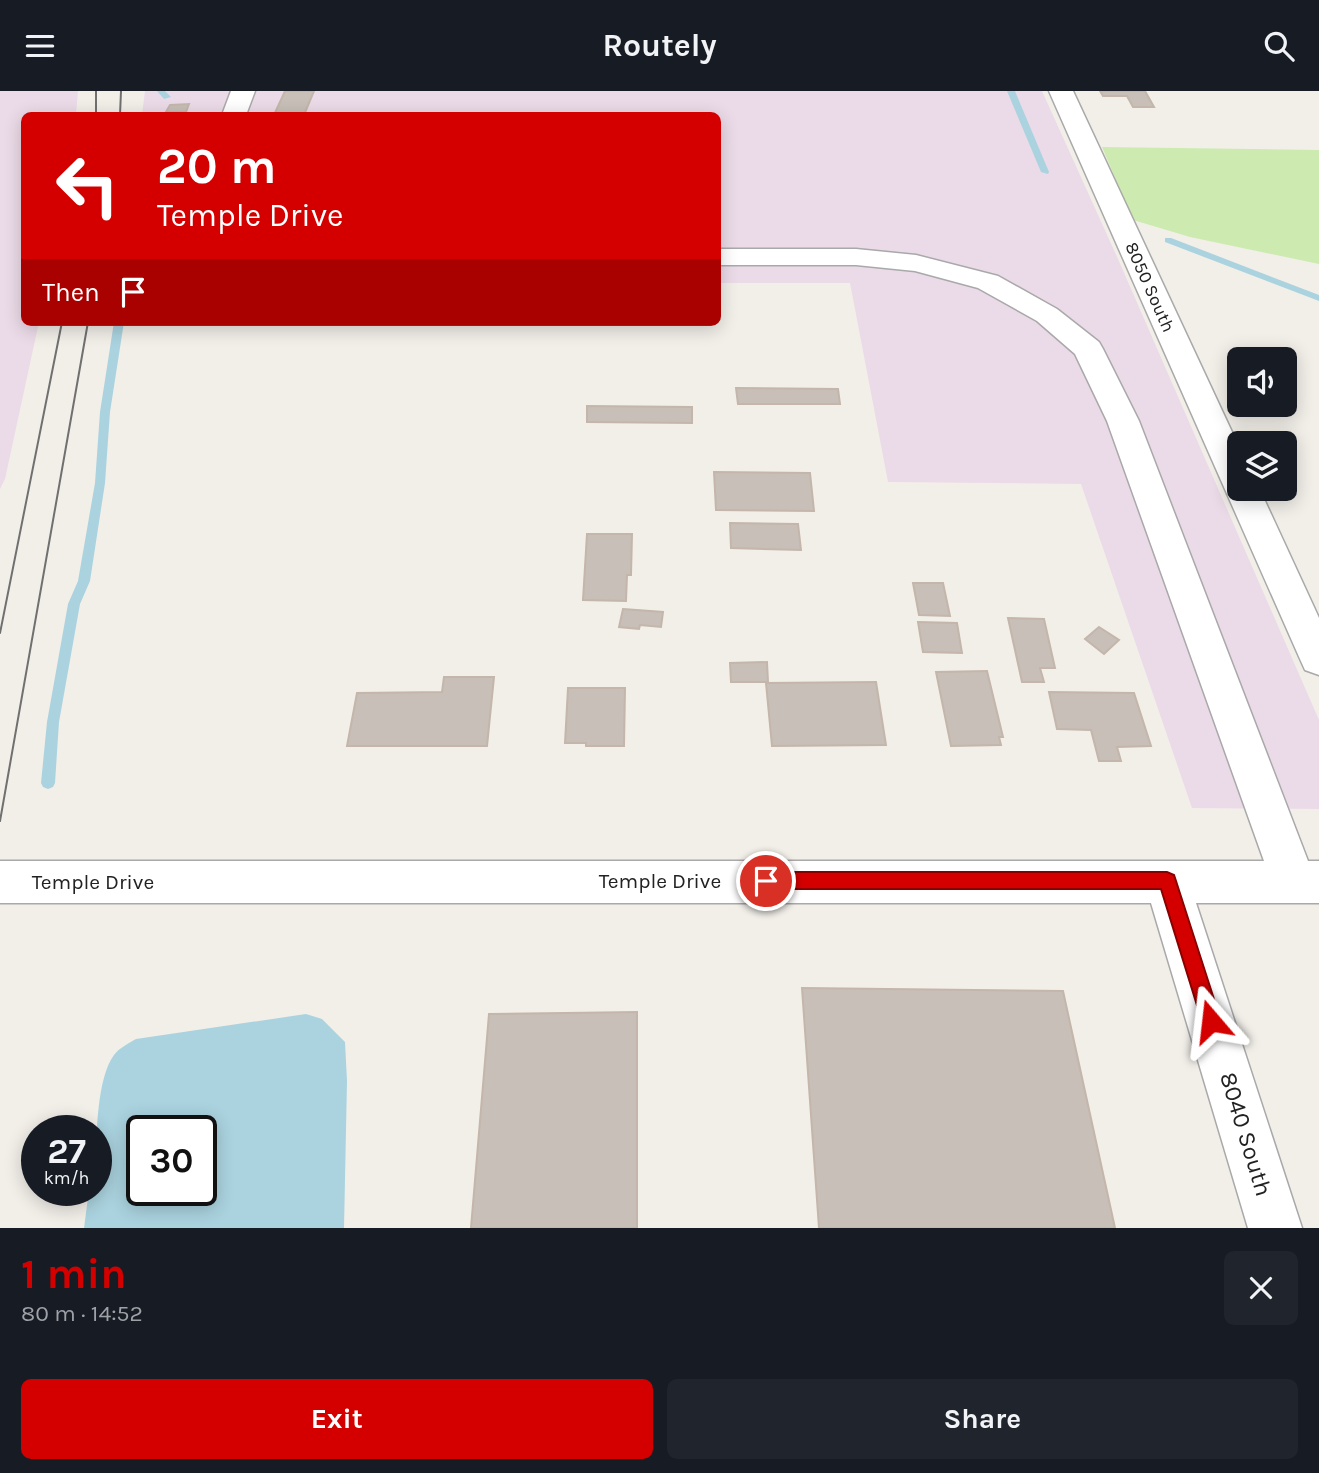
<!DOCTYPE html>
<meta charset="utf-8">
<style>
body{margin:0;font-family:Karla,sans-serif;background:#20242c;color:#f1f3f6;height:100vh;display:flex;flex-direction:column;font-size:26px;white-space:nowrap}
*{box-sizing:border-box;margin:0}
p{font-size:23px;color:#9ea1a6}
.icon{flex:none;width:38px;height:38px;fill:none;stroke:currentColor;stroke-width:2;stroke-linecap:round;stroke-linejoin:round}
.map{position:relative;height:1137px;overflow:hidden}
.drawer{display:flex;flex-direction:column;background:#171b24;flex:1}
.drawer>*{flex:none}
.top-card{position:absolute;left:21px;top:21px;width:700px;height:214px;border-radius:10px;box-shadow:0 4px 18px #0003;background:#d40000;color:#fff;overflow:hidden}
.controls{position:absolute;left:1227px;top:256px;display:grid;gap:14px}
.controls a{display:grid;place-items:center;width:70px;height:70px;border-radius:10px;background:#171b24;box-shadow:0 4px 18px #0003;font-size:35px}
.speed{position:absolute;left:21px;top:1024px;display:flex;gap:14px;font-size:35px;font-weight:700;text-align:center}
.speed>*{display:grid;place-content:center;width:91px;height:91px;border-radius:50%;background:#171b24;box-shadow:0 4px 18px #0003;line-height:1}
.speed small{font-size:18px;font-weight:400}
.speed .limit{border:4px solid #111;border-radius:10px;background:#fff;color:#111}
.pin{position:absolute;display:grid;place-items:center;width:60px;height:60px;color:#fff;margin:-30px;border:4px solid #fff;border-radius:50%;box-shadow:0 2px 7px #0007}
.me{position:absolute;width:77px;margin:-38px;rotate:343deg;stroke-linejoin:round;filter:drop-shadow(0 0 5px #0008)}
.turn{display:flex;align-items:center;gap:24px;height:147px;padding:0 21px;font-size:32px}
.turn .icon{width:91px;height:91px;stroke-width:2.5}
.turn b{display:block;font-size:49px;line-height:60px}
.then{display:flex;align-items:center;height:66px;padding:0 21px;background:#0003;gap:14px;font-size:26px}
.round{display:grid;place-items:center;flex:none;width:74px;height:74px;border-radius:10px;background:#20242c}
.head{display:flex;align-items:center;justify-content:space-between;height:119px;padding:0 21px}
h1{font-size:42px;font-weight:700;line-height:52px;color:#d40000}
.cta{display:flex;gap:14px;margin-top:auto;padding:14px 21px}
.cta a{flex:1;height:80px;border-radius:10px;background:#d40000;color:#fff;font-size:28px;font-weight:700;line-height:80px;text-align:center}
.cta a+a{background:#20242c;color:#f1f3f6}
header{display:flex;justify-content:space-between;align-items:center;height:91px;padding:0 21px;background:#171b24;font-size:32px;font-weight:700}
.map>svg:first-child{display:block}
.industrial{fill:#ebdbe8}
.grass{fill:#cdebb0}
.water{fill:#aad3df;fill-rule:evenodd}
.lines{fill:none;stroke-linecap:round;stroke-linejoin:round}
.stream{fill:#aad3df;fill-rule:evenodd}
.building{fill:#c7bfb8;stroke:#c4b6ab;stroke-width:2}
.minor-casing{stroke:#a9a9a9;stroke-width:3}
.minor{fill:#fff;fill-rule:evenodd}
.tram{stroke:#707070;stroke-width:2}
.route{fill:#d40000;stroke:#8a0000;stroke-width:2}
.labels{text-anchor:middle;stroke-width:5;stroke-linejoin:round;paint-order:stroke}
.far-street-label{font-size:18px;fill:#222;stroke:#fff}
.street-label{font-size:21px;fill:#222;stroke:#fff}
.near-street-label{font-size:24px;fill:#222;stroke:#fff}
</style>
<header><svg class="icon" aria-label="menu" viewBox="0 0 24 24"><path d="M4 6h16M4 12h16M4 18h16"/></svg>Routely<svg class="icon" aria-label="search" viewBox="0 0 24 24"><circle cx="10" cy="10" r="6"/><path d="M15 15l6 6"/></svg></header>
<div class="map">
<svg width="1319" height="1137" viewBox="0 0 1319 1137">
<rect width="100%" height="100%" fill="#f2efe9"/>
<g class="industrial">
<polygon points="0,0 78,0 76,24 24,24 24,231 39,231 5,388 0,398"/>
<polygon points="145,0 1042,0 1118,168 1319,629 1319,718 1192,717 1081,393 888,391 850,192 718,192 718,24 142,24"/>
</g>
<polygon class="grass" points="1102,56 1319,59 1319,173 1190,146 1133,129"/>
<path class="water" d="M 306,923 L 322,928 L 345,951 L 347,990 L 344,1137 L 84,1137 L 89,1099 L 96,1099 C 96,1065 94,991 114,964 C 119,957 129,952 136,948 ZM 142,1040 L 201,1040 L 201,1099 L 142,1099 Z"/>
<g class="lines">
<g class="stream">
<polygon points="157,0 165,0 171,6 164,8"/>
<polygon points="1007,0 1015,0 1049,81 1048,83 1041,81"/>
<polygon points="1165,147 1171,147 1319,204 1319,210 1165,151"/>
<polygon points="114,231 124,231 110,321 105,392 90,490 80,513 59,631 55,692 53,696 48,698 43,696 41,692 47,631 68,513 78,490 95,392 100,321"/>
</g>
</g>
<g class="building">
<polygon points="285,0 314,0 304,24 274,24"/>
<polygon points="1100,0 1145,0 1154,16 1133,16 1127,5 1103,5"/>
<polygon points="189,13 186,21 166,21 170,14"/>
<polygon points="736,297 838,298 840,313 738,313"/>
<polygon points="587,315 692,316 692,332 587,331"/>
<polygon points="714,381 810,382 814,420 716,419"/>
<polygon points="730,432 798,433 801,459 731,457"/>
<polygon points="587,443 632,443 631,484 627,484 626,510 583,509"/>
<polygon points="913,492 943,492 950,525 919,524"/>
<polygon points="623,518 663,521 661,536 640,534 639,538 619,536"/>
<polygon points="1008,527 1044,528 1055,577 1040,577 1044,591 1022,591"/>
<polygon points="918,531 957,532 962,562 923,561"/>
<polygon points="1099,536 1119,549 1104,563 1085,548"/>
<polygon points="767,571 768,591 731,591 730,572"/>
<polygon points="987,580 1003,646 999,646 1001,654 951,655 936,581"/>
<polygon points="444,586 494,586 487,655 347,655 357,602 442,601"/>
<polygon points="876,591 886,654 772,655 766,592"/>
<polygon points="568,597 625,597 624,655 586,655 586,652 565,652"/>
<polygon points="1049,601 1134,602 1151,655 1117,656 1121,670 1099,670 1091,639 1057,638"/>
<polygon points="802,897 1063,900 1115,1137 819,1137"/>
<polygon points="637,921 637,1137 471,1137 489,923"/>
</g>
<g class="lines">
<defs>
<g id="minor">
<polygon points="231,0 255,0 246,24 222,24"/>
<polygon points="1049,0 1073,0 1239,356 1239,397 1259,397 1319,527 1319,584 1305,579 1300,568"/>
<polygon points="718,158 856,158 916,164 998,185 1057,218 1099,251 1103,258 1139,330 1308,770 1319,770 1319,812 1196,812 1302,1137 1248,1137 1151,812 0,812 0,770 1264,770 1107,330 1075,263 1037,230 978,197 915,180 856,174 718,174"/>
</g>
</defs>
<use href="#minor" class="minor-casing"/>
<use href="#minor" class="minor"/>
<g class="tram">
<polyline points="96,0 96,24"/>
<polyline points="120,24 121,0"/>
<polyline points="0,542 62,231"/>
<polyline points="0,730 88,231"/>
</g>
</g>
<polygon class="route" points="766,781 1167,781 1174,784 1176,790 1221,930 1218,937 1211,940 1204,937 1161,798 766,798 759,796 757,790 759,784"/>
<g class="labels">
<g class="far-street-label">
<text transform="translate(1150 196) rotate(66)" y="6">8050 South</text>
</g>
<g class="street-label">
<text x="660" y="797">Temple Drive</text>
<text x="93" y="798">Temple Drive</text>
</g>
<g class="near-street-label">
<text transform="translate(1246 1043) rotate(73)" y="8">8040 South</text>
</g>
</g>
</svg>
<div class="controls">
<a><svg class="icon" aria-label="sound" viewBox="0 0 24 24"><path d="M4 9h4l5-4v14l-5-4H4zM17 9q2 3 0 6"/></svg></a>
<a><svg class="icon" aria-label="layers" viewBox="0 0 24 24"><path d="M12 4l9 5-9 5-9-5zM3 14l9 5 9-5"/></svg></a>
</div>
<div class="speed"><div>27<small>km/h</small></div><div class="limit">30</div></div>
<div class="pin" style="left:766px;top:790px;background:#d93025"><svg class="icon" aria-label="arrive" viewBox="0 0 24 24"><path d="M6 21V4h12l-3 4 3 4H6"/></svg></div>
<svg class="me" style="left:1211px;top:930px" viewBox="-20 -20 40 40"><path d="M0-17L14 15 0 8-14 15z" fill="#d40000" stroke="#fff" stroke-width="4"/></svg>
<div class="top-card">
<div class="turn"><svg class="icon" aria-label="left" viewBox="0 0 24 24"><path d="M17 20v-9H6M10 6l-5 5 5 5"/></svg><div><b>20 m</b>Temple Drive</div></div>
<div class="then">Then<svg class="icon" aria-label="arrive" viewBox="0 0 24 24"><path d="M6 21V4h12l-3 4 3 4H6"/></svg></div>
</div>
</div>
<section class="drawer">
<div class="head"><div><h1>1 min</h1><p>80 m · 14:52</p></div><a class="round"><svg class="icon" aria-label="close" viewBox="0 0 24 24"><path d="M6 6l12 12M18 6L6 18"/></svg></a></div>
<div class="cta"><a>Exit</a><a>Share</a></div>
</section>
